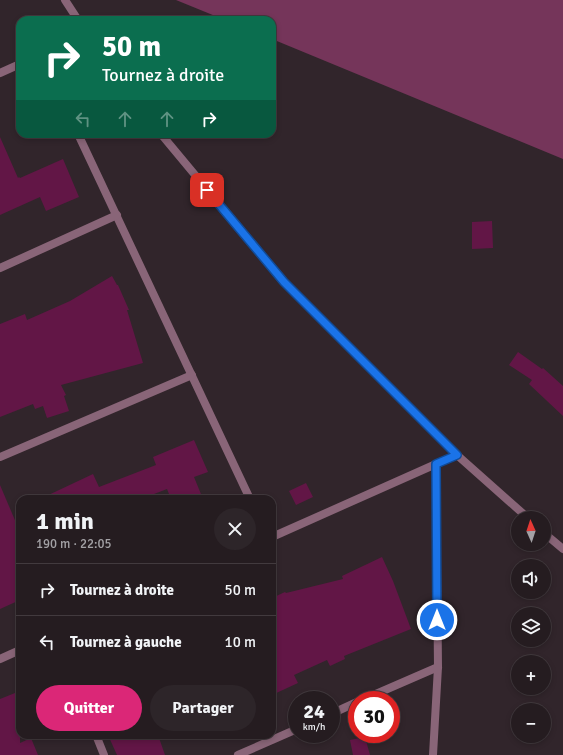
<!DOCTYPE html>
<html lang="fr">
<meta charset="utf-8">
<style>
body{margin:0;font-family:Signika,sans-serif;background:#2d2529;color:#f1f3f6;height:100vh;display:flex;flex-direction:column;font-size:15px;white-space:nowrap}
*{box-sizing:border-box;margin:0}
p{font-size:13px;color:#a3a1a5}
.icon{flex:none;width:22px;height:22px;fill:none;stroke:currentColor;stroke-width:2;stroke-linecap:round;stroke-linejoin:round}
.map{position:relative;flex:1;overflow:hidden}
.side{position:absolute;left:16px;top:495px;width:260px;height:244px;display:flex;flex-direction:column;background:#251c20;border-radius:12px;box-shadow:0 2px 6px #0003,0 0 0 1px #423a3e}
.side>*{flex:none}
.banner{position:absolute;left:16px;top:16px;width:260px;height:122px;border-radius:12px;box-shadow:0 2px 6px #0003,0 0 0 1px #423a3e;background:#0b6e4f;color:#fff;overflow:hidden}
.needle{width:26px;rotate:357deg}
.fabs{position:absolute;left:511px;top:511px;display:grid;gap:8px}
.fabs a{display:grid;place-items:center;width:40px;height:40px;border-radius:50%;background:#251c20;box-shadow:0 2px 6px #0003,0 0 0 1px #423a3e;font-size:20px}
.speed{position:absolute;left:288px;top:691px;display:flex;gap:8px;font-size:20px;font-weight:700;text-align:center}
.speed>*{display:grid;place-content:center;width:52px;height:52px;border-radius:50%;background:#251c20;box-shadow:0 2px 6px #0003,0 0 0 1px #423a3e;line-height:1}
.speed small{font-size:10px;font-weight:400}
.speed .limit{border:6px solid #d22;background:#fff;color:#111}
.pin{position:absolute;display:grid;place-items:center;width:34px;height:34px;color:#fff;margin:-17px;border-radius:8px;box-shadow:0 2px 6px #0006}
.me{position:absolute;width:44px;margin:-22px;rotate:0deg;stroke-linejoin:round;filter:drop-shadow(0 0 3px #0008)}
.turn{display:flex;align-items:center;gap:14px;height:84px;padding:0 20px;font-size:18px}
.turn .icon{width:52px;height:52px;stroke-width:2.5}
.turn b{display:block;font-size:28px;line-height:34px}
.lanes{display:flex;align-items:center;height:38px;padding:0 20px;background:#0003;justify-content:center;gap:20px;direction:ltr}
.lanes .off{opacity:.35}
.round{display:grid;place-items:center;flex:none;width:42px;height:42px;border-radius:21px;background:#2d2529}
.headline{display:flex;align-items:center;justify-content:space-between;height:68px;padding:0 20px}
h1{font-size:24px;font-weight:700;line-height:30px}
.cta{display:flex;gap:8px;margin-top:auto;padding:8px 20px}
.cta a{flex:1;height:46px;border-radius:24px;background:#db2777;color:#fff;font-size:16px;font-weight:700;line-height:46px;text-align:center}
.cta a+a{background:#2d2529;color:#f1f3f6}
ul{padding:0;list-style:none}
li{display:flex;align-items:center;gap:12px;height:52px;padding:0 20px;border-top:1px solid #423a3e}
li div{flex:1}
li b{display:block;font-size:15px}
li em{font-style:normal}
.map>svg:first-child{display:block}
.green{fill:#75355a}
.building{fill:#621646}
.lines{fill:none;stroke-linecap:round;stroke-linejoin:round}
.street{stroke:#896578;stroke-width:8}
.route-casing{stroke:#114b97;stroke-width:10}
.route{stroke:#1a73e8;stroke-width:7}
</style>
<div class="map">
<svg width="563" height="755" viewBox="0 0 563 755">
<rect width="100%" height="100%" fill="#31252b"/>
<polygon class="green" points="176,0 563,0 563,159 272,39 272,20 225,20"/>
<g class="building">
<polygon points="0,137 18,178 19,177 20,178 63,159 79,197 46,211 40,197 0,215"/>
<polygon points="492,221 493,248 472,249 472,222"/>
<polygon points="112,276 117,285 118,285 129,310 127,310 143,363 61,385 66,395 64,396 69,411 47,418 43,406 35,409 33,404 0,417 0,324 25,314 27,320 70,301"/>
<polygon points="518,352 542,369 543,368 563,386 563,416 529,384 532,380 509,365"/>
<polygon points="194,440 208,472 194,477 203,499 171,499 167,489 141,499 40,499 93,474 99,487 156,465 153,457"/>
<polygon points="306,483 313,497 296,505 289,491"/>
<polygon points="0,485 20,532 20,600 0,609"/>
<polygon points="382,557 393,581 411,629 344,656 345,659 330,666 327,660 294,675 298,683 272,695 272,598 285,592 286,593 343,579 342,576"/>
<polygon points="20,691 20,743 31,738 38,755 0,755 0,699"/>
<polygon points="108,735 158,735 165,755 117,755"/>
<polygon points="365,737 370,755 353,755 350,740"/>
</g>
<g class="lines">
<g class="street">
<polyline points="65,0 78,20"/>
<polyline points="0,73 20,64"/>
<polyline points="78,134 250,499"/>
<polyline points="161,134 284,282 457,455 528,518"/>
<polyline points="0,268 117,215"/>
<polyline points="0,457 192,375"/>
<polyline points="544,533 563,549"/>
<polyline points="272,537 436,464 457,455"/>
<polyline points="0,659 20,650"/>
<polyline points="362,700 438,667"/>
<polyline points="331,714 357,702"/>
<polyline points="96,735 104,755"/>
<polyline points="238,755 297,729"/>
<polyline points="433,755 438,667 436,464"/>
</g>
</g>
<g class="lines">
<defs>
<polyline id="route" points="207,190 284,282 457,455 436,464 437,620"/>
</defs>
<use href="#route" class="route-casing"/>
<use href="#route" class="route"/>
</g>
</svg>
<div class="fabs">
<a><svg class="needle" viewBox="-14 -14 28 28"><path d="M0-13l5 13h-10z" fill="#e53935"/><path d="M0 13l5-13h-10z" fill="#a3a1a5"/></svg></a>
<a><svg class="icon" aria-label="sound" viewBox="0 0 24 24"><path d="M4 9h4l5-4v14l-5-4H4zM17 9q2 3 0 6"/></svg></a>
<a><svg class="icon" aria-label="layers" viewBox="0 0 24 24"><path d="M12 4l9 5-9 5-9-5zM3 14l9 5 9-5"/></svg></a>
<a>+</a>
<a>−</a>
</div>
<div class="speed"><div>24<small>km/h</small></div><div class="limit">30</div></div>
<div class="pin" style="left:207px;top:190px;background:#d93025"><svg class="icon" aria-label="arrive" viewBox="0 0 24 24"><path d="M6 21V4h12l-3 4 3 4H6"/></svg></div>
<svg class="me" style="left:437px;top:620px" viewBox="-20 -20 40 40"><circle r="17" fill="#1a73e8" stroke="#fff" stroke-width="3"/><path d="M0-11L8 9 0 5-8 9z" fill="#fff"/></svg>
<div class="banner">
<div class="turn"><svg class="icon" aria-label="right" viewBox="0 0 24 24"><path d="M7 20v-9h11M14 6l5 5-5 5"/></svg><div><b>50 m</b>Tournez à droite</div></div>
<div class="lanes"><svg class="icon off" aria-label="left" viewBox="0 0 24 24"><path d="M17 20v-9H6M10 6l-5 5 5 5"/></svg><svg class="icon off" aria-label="ahead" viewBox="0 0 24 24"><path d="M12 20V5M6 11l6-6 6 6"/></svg><svg class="icon off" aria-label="ahead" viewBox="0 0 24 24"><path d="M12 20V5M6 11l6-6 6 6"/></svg><svg class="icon" aria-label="right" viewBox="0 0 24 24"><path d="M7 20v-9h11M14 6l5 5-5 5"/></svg></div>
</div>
<section class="side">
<div class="headline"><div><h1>1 min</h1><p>190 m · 22:05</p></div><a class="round"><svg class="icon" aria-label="close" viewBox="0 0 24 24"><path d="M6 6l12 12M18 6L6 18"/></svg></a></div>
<ul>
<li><svg class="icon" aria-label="right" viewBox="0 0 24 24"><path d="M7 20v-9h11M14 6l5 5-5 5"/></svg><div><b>Tournez à droite</b></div><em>50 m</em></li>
<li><svg class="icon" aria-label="left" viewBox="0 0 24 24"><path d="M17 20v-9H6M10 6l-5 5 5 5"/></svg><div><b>Tournez à gauche</b></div><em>10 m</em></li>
</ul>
<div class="cta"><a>Quitter</a><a>Partager</a></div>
</section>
</div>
